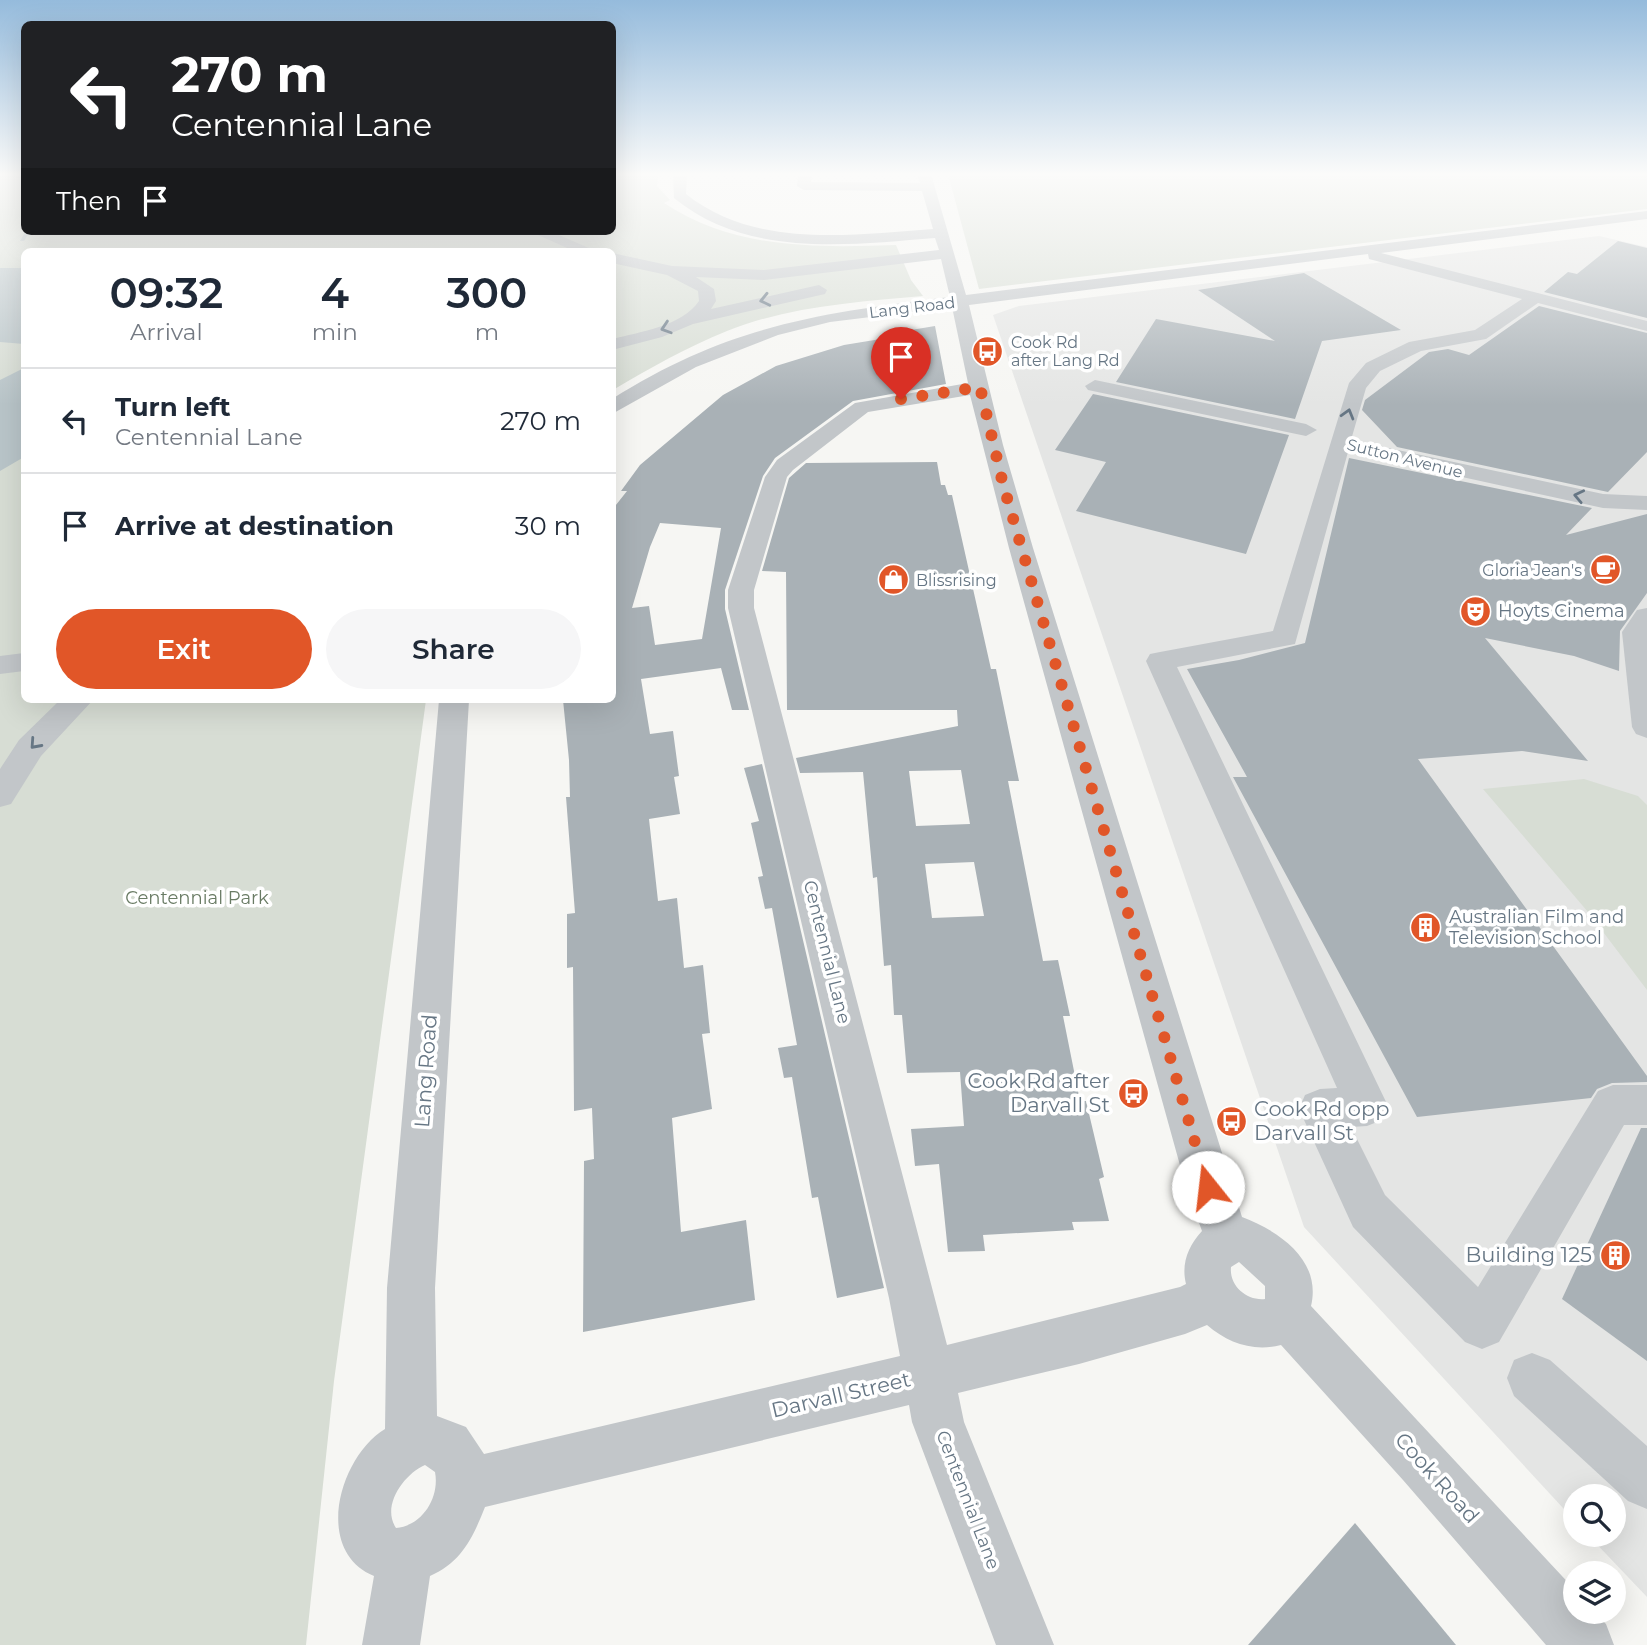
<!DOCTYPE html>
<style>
body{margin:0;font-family:Montserrat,sans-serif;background:#f6f6f7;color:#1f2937;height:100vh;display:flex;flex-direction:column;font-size:26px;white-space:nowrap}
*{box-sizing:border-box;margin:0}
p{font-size:23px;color:#747a83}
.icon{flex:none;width:38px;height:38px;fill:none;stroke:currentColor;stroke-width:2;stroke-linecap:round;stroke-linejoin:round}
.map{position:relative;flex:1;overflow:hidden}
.side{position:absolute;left:21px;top:248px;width:595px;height:455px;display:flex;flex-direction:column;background:#fff;border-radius:10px;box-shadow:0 7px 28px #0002}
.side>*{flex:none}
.banner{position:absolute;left:21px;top:21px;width:595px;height:214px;border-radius:10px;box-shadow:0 7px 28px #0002;background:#202124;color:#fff;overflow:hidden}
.buttons{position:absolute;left:1563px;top:1484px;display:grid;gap:14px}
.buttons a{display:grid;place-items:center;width:63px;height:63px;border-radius:50%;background:#fff;box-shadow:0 7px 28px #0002;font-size:35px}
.pin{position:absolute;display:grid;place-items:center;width:60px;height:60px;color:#fff;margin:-72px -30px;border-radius:50% 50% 50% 0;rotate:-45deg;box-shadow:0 0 7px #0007}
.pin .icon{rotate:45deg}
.me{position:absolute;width:77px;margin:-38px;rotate:344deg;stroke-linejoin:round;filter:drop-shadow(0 0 5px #0008)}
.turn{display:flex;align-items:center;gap:24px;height:147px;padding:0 35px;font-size:32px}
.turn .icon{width:91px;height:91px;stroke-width:2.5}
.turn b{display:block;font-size:49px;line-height:60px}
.then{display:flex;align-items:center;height:66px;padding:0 35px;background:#0003;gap:14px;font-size:26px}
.eta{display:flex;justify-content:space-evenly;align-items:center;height:119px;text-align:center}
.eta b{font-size:42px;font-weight:600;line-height:49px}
.button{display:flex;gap:14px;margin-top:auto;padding:14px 35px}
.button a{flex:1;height:80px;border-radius:42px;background:#e15628;color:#fff;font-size:28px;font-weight:600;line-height:80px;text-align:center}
.button a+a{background:#f6f6f7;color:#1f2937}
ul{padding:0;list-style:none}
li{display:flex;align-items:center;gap:21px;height:105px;padding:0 35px;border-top:2px solid #e0e1e3}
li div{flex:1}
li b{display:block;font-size:26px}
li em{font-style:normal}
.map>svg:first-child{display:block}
.built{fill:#e4e5e4}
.green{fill:#d7ddd4}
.water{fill:#b9c5c9}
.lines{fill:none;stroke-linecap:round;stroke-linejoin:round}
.stream{fill:#b9c5c9;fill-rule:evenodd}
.building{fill:#a9b1b6;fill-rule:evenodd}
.minor{fill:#c2c6c9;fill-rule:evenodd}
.oneway{stroke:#667684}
.route{stroke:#e15628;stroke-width:12;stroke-dasharray:0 21.6}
.labels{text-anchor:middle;stroke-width:7;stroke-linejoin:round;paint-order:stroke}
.far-street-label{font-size:16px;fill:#667684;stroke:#fff}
.far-poi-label{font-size:16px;fill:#667684;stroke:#fff;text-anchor:start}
.poi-label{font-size:18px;fill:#667684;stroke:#fff;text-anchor:start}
.park-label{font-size:18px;fill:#697b64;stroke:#fff}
.street-label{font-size:18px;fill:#667684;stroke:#fff}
.near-street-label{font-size:21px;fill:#667684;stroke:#fff}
.near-poi-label{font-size:21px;fill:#667684;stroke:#fff;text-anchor:end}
</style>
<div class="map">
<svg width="1647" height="1645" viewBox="0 0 1647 1645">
<rect width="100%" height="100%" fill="#f6f6f3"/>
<polygon class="built" points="1599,236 1647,247 1647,1597 1588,1535 1614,1535 1614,1496 1575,1496 1575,1521 1304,1227 993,315 1019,306"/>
<g class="green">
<path d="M 0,174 L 24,174 L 24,231 L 612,231 L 613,174 L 658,174 L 657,186 L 670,200 L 664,203 C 733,249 815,248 896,245 L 911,280 L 923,296 C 858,302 789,306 727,331 C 687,347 650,368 613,390 L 612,252 L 24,252 L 24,700 L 426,700 L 334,1381 L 306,1645 L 0,1645 Z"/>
<polygon points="948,174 1647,174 1647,209 979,289"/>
<polygon points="1584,779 1638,796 1647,805 1647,990 1588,912 1483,789"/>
</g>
<g class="water">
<polygon points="0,268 24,268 24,344 0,342"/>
<polygon points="24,368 24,457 0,471 0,380"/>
</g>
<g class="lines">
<g class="stream">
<polygon points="14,174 24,178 24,180 7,174"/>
<polygon points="26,231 30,231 24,241 20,241"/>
</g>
</g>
<g class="building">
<polygon points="1618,241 1647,248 1647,318 1544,292 1568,272 1577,274"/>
<polygon points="1304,273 1401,330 1322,341 1295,419 1116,382 1156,319 1275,341 1198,290"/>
<polygon points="1539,306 1647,333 1647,452 1608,492 1397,447 1362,410 1365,400 1429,352 1448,349 1469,355"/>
<path d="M 935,326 L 946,384 L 853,401 L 775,458 L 763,476 L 725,590 L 725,609 L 749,710 L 732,710 L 721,668 L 641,679 L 650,734 L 673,731 L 679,776 L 674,777 L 680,814 L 649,819 L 658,901 L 677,898 L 684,968 L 703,965 L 710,1033 L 702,1034 L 712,1109 L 672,1118 L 681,1232 L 746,1220 L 755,1300 L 583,1332 L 584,1161 L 594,1159 L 592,1108 L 574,1111 L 573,967 L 567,968 L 567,914 L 575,913 L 566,797 L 570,797 L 569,760 L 563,700 L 612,700 L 612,510 L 627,491 L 621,491 L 640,465 L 723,395 L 776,366 L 844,345 L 899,336 L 899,332 ZM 660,523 L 721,528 L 702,639 L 655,645 L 649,606 L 632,608 L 650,547 Z"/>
<polygon points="1093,394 1289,435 1246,554 1076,511 1106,462 1055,450"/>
<polygon points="1349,458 1592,508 1566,535 1647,514 1647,593 1620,631 1619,671 1574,656 1485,638 1588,761 1522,751 1418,759 1647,1076 1647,1082 1612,1083 1597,1089 1591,1098 1417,1117 1233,777 1247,777 1187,669 1239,660 1305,643"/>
<path d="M 937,462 L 941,485 L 945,485 L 948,495 L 952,495 L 991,669 L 996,669 L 1019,781 L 1008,781 L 1043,961 L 1058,960 L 1070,1016 L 1063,1016 L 1080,1101 L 1086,1101 L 1104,1177 L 1099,1179 L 1109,1221 L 1072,1222 L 1074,1230 L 983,1235 L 985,1251 L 948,1252 L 939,1164 L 915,1166 L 911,1129 L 964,1126 L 960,1072 L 907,1073 L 902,1015 L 894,1015 L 891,965 L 884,966 L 877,877 L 873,878 L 863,772 L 800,773 L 796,758 L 958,726 L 957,710 L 787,710 L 786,572 L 762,571 L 789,478 L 806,463 ZM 961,770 L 970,824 L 916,826 L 909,771 ZM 974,862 L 984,916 L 932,918 L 925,864 Z"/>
<polygon points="762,764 884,1288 837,1298 818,1197 812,1198 792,1077 784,1078 778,1048 797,1045 772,908 765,909 758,877 763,876 751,823 759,821 744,768"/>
<polygon points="1641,1128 1647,1128 1647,1361 1562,1299"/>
<polygon points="1355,1523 1456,1645 1248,1645"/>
</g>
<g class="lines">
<g class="minor">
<path d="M 673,174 L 687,174 L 686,194 C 755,249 850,235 933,229 L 922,191 L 804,190 L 797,186 L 798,174 L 812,174 L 811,182 L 920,183 L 917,174 L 931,174 L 966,295 L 1647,211 L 1647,219 L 1381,253 L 1647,321 L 1647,331 L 1538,303 L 1486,339 L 1421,351 L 1380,371 L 1366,388 L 1351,440 L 1603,494 L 1647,496 L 1647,510 L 1603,508 L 1348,452 L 1295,644 L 1177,667 L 1388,1106 L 1382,1120 L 1367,1126 L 1351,1127 L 1385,1195 L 1478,1287 L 1598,1091 L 1613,1085 L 1647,1085 L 1647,1125 L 1624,1125 L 1499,1342 L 1482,1349 L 1465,1342 L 1353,1227 L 1299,1109 L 1305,1095 L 1320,1089 L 1337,1088 L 1146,661 L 1150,654 L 1160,652 L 1273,631 L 1349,383 L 1366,363 L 1409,342 L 1475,330 L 1522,299 L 1369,259 L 1368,254 L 969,305 L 1003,445 L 1033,548 L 1242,1217 C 1279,1231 1322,1260 1311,1306 L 1575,1590 L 1575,1612 L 1594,1612 L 1606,1624 L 1614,1645 L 1546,1645 L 1403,1480 L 1281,1345 C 1253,1352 1228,1343 1207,1325 L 1185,1334 L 1079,1364 L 958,1393 L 964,1422 L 1054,1645 L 996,1645 L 912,1422 L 909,1405 L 485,1507 C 473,1537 462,1562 430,1576 L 420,1645 L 362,1645 L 374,1576 C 313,1551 339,1457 385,1429 L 387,1288 L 439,700 L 469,700 L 435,1288 L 437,1416 L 466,1427 L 484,1454 L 900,1356 L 889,1298 L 728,608 L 728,590 L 765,477 L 777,460 L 855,403 L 968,383 L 952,307 L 830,322 L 778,335 L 696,367 L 612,414 L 612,399 C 727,326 819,313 950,297 L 941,259 L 764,280 L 696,277 L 714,289 L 716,301 L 711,309 L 819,285 L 827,290 L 825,294 L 693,324 L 662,337 L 612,350 L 612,339 C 640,332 682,326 699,301 L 698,291 L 667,275 L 612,263 L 612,253 L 672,266 L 764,270 L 939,250 L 935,238 C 847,245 747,258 674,198 ZM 970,395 L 1009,548 L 1186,1187 L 1202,1231 C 1188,1246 1181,1264 1186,1284 L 1180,1287 L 947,1345 L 754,608 L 754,590 L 787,477 L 793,470 L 868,412 ZM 1239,1262 L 1265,1286 L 1265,1299 C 1247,1301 1229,1286 1231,1267 ZM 425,1465 L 435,1472 C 440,1498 422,1526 396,1528 C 381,1506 404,1474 425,1465 Z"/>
<polygon points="529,231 550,231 598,252 576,252"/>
<polygon points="1095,380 1306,424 1317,430 1306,436 1088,390 1085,386"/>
<polygon points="1647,608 1647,738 1636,734 1632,727 1622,632 1637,610"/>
<polygon points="24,653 24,671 0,674 0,656"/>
<polygon points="60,700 93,700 41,756 11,804 0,807 0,769 19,740"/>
<polygon points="1532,1353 1550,1360 1647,1446 1647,1509 1628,1501 1514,1396 1507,1378 1514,1360"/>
</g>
</g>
<defs><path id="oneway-chevron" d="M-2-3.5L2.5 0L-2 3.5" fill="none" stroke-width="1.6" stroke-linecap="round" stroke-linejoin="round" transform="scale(1.75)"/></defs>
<g class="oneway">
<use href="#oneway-chevron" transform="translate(765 300) rotate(167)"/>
<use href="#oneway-chevron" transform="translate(666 328) rotate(162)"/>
<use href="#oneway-chevron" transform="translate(1348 414) rotate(-74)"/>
<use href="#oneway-chevron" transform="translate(1579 496) rotate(-168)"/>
<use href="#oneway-chevron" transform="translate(35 744) rotate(132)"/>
</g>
<linearGradient id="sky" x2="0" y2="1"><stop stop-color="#95bbdc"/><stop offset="0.43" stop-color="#fbfbfa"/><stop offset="1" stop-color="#fbfbfa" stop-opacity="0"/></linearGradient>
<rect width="1647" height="405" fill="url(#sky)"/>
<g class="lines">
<polyline class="route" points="901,399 980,387 1003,484 1208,1187"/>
</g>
<defs>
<symbol id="bus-disc" viewBox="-11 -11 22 22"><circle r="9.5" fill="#e15628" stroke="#fff"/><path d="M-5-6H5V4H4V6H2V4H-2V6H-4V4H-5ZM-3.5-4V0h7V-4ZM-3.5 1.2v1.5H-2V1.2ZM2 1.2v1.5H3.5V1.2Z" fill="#fff"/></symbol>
<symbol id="cafe-disc" viewBox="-11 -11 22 22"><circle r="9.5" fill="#e15628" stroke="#fff"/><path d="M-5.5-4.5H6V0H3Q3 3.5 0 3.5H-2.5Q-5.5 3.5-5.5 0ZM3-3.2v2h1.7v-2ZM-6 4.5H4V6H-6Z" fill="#fff"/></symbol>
<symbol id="shop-disc" viewBox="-11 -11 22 22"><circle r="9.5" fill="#e15628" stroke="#fff"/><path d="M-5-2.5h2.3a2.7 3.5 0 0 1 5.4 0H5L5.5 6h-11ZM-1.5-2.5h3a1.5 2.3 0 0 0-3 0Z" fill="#fff"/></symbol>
<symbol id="theatre-disc" viewBox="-11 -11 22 22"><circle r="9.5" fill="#e15628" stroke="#fff"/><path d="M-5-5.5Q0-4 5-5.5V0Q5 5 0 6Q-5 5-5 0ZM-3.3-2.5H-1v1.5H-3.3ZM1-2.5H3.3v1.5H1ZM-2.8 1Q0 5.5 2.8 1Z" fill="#fff"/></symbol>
<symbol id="building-disc" viewBox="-11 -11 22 22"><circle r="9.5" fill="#e15628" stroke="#fff"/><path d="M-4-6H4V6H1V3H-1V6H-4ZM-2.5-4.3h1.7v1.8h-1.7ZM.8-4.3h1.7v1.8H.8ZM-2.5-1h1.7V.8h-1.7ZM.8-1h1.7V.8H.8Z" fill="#fff"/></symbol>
</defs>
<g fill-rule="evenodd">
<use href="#bus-disc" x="970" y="334" width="35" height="35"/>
<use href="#cafe-disc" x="1588" y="552" width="35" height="35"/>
<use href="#shop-disc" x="876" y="562" width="35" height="35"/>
<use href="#theatre-disc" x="1458" y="594" width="35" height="35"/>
<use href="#building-disc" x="1408" y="910" width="35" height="35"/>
<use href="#bus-disc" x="1116" y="1076" width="35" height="35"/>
<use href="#bus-disc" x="1214" y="1104" width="35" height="35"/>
<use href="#building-disc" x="1598" y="1238" width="35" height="35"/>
</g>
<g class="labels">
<g class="far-street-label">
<text transform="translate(912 307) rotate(-7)" y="6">Lang Road</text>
<text transform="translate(1405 458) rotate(14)" y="6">Sutton Avenue</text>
</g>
<g class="far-poi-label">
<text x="1011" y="348">Cook Rd<tspan x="1011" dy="18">after Lang Rd</tspan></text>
<text x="1582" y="576" text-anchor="end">Gloria Jean's</text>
<text x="916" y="586">Blissrising</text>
</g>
<g class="poi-label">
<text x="1498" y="617">Hoyts Cinema</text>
<text x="1449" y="923">Australian Film and<tspan x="1449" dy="21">Television School</tspan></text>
</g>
<g class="park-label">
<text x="197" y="904">Centennial Park</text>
</g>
<g class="street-label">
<text transform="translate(827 952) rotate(76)" y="6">Centennial Lane</text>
<text transform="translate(968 1500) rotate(69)" y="6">Centennial Lane</text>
</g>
<g class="near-street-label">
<text transform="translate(426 1071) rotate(-86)" y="7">Lang Road</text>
<text transform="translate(841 1395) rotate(-13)" y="7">Darvall Street</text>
<text transform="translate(1437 1478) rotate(48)" y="7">Cook Road</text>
</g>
<g class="near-poi-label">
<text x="1110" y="1088">Cook Rd after<tspan x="1110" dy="24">Darvall St</tspan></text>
<text x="1254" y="1116" text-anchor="start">Cook Rd opp<tspan x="1254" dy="24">Darvall St</tspan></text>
<text x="1592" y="1262">Building 125</text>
</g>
</g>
</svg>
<div class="buttons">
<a><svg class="icon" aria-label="search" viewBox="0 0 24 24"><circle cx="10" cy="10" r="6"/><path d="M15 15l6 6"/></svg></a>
<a><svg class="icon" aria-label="layers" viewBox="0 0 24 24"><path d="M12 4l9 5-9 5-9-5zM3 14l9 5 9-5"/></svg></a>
</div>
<div class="pin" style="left:901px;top:399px;background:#d93025"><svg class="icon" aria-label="arrive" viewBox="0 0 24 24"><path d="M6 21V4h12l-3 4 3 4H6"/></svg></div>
<svg class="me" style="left:1208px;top:1187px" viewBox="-20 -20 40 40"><circle r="19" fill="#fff"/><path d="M0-13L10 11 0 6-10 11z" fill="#e15628"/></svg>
<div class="banner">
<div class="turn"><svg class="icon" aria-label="left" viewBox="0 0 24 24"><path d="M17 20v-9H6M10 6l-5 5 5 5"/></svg><div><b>270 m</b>Centennial Lane</div></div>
<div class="then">Then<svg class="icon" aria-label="arrive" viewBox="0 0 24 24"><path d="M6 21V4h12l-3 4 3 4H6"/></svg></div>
</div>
<section class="side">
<div class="eta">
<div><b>09:32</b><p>Arrival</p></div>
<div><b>4</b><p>min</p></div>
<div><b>300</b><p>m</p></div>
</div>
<ul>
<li><svg class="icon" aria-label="left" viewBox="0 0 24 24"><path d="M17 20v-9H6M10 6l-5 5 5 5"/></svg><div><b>Turn left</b><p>Centennial Lane</p></div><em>270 m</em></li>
<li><svg class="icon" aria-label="arrive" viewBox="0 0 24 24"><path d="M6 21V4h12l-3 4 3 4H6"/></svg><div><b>Arrive at destination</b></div><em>30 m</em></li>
</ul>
<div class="button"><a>Exit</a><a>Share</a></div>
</section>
</div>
